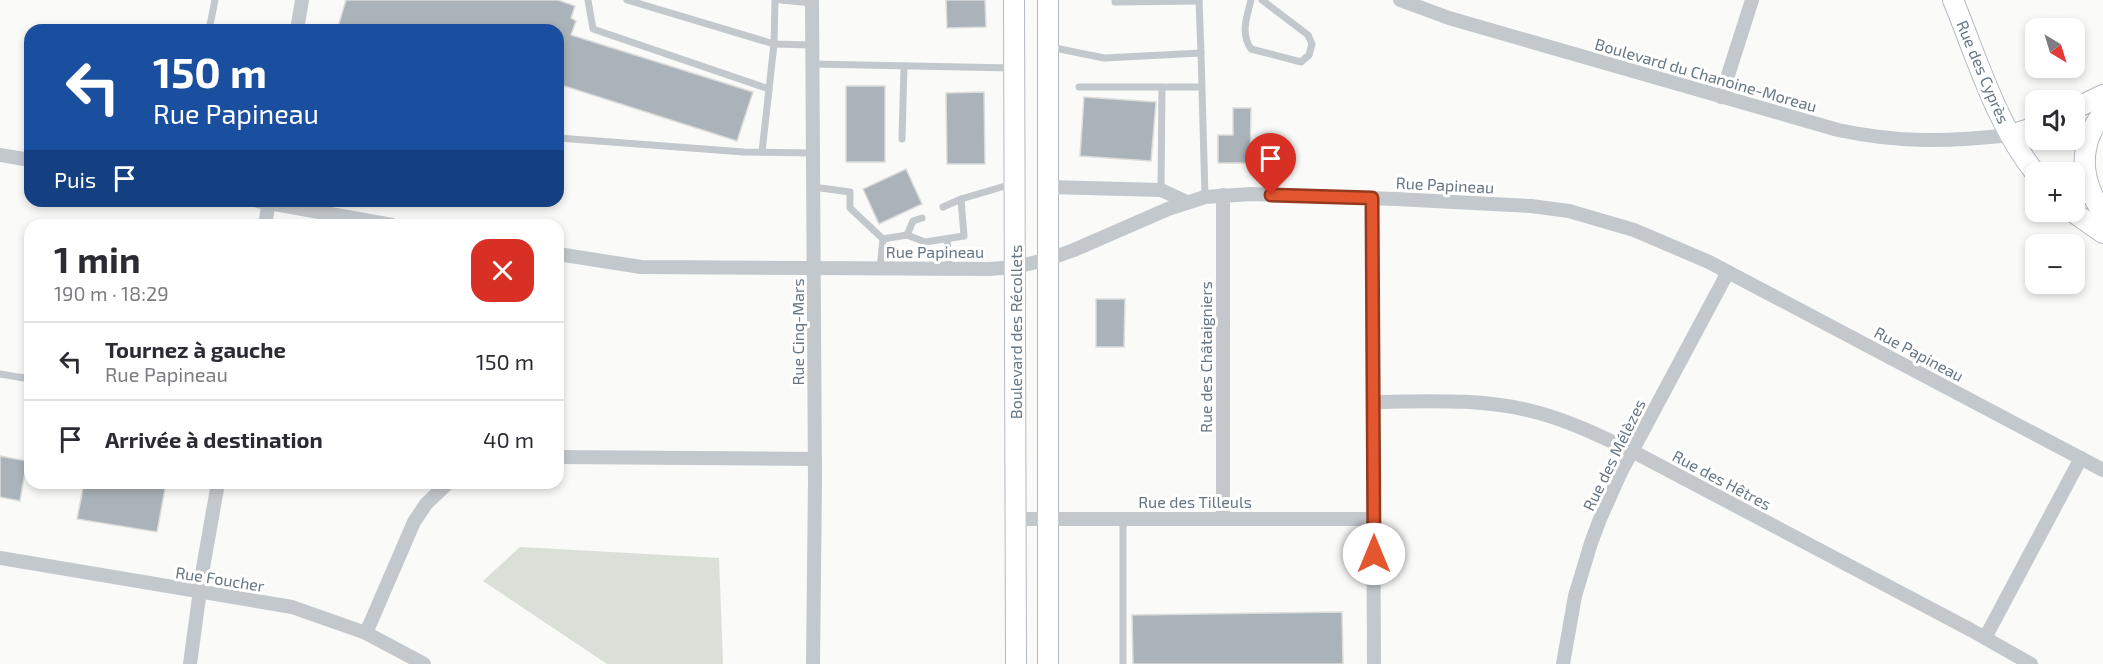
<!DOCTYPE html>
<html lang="fr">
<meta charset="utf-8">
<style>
body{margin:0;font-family:"Exo 2",sans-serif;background:#f2f2f3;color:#2b2b33;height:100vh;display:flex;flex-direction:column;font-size:22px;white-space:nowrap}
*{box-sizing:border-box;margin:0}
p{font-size:20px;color:#7c7c81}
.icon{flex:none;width:33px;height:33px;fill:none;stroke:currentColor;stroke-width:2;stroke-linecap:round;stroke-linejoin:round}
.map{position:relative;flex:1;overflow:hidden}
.sheet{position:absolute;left:24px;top:219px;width:540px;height:270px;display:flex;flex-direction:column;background:#fff;border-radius:18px;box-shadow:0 3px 9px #0003}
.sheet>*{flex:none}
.banner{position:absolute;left:24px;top:24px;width:540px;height:183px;border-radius:18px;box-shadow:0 3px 9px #0003;background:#1a4fa0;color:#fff;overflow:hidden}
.needle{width:39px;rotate:142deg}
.controls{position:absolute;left:2025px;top:18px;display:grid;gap:12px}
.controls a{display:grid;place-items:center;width:60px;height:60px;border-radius:12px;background:#fff;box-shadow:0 3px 9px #0003;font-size:30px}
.pin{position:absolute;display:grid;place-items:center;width:51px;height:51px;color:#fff;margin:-62px -26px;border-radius:50% 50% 50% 0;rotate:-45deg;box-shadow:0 0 6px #0007}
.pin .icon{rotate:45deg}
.me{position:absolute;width:66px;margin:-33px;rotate:0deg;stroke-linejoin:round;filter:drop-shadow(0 0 4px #0008)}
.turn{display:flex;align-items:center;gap:21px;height:126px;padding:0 30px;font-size:27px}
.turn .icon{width:78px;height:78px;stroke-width:2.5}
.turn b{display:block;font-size:42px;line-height:51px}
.then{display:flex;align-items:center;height:57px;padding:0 30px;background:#0003;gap:12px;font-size:22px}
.round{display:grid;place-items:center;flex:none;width:63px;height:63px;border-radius:18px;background:#f2f2f3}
.head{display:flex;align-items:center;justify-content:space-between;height:102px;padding:0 30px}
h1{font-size:36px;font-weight:700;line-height:45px}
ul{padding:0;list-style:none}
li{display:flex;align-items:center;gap:18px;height:78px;padding:0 30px;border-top:2px solid #e1e1e2}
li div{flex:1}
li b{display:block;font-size:22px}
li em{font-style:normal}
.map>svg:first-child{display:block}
.green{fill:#dadfd7}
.building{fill:#aab3b9;stroke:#dcdcda;stroke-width:1.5}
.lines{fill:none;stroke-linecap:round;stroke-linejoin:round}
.secondary-casing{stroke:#b3babf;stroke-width:22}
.lane{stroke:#c3c8cc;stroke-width:7}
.street{stroke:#c3c8cc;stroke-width:14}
.secondary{stroke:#fff;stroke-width:20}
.route-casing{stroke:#94391e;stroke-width:15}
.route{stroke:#e4572e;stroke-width:10}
.labels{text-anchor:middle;stroke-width:6;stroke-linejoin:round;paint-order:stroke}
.street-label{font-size:16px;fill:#657683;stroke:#fff}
</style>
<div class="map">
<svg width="2103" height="664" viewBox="0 0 2103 664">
<rect width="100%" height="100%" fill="#fafaf8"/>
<polygon class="green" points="520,547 719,558 723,664 607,664 483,581"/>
<g class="building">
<polygon points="346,0 558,0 575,6 571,18 576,21 571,35 753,92 737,141 558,84 558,30 337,30"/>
<polygon points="946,0 985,0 986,27 947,28"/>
<rect x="846" y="86" width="39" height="76"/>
<polygon points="984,92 985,164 947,164 946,93"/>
<polygon points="1084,97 1156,102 1151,161 1080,156"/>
<polygon points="1233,108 1251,108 1250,163 1218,163 1218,135 1233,135"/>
<polygon points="906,169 922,204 879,224 863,189"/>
<polygon points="1096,299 1125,299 1124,347 1096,347"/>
<polygon points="0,456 27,461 20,501 0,497"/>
<polygon points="84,483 166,483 157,532 77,519"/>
<polygon points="1342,612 1343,664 1133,664 1132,615"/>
</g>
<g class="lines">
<defs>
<g id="secondary">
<polyline points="1014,0 1016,664"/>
<polyline points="1048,0 1048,664"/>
<path d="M 1953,0 C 1977,58 1996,124 2036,174"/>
<polyline points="2074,109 2103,95"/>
<path d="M 2103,113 C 2077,146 2080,180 2103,213"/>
<polyline points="2010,135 2036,127"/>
<polyline points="2073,212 2103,233"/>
</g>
</defs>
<use href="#secondary" class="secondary-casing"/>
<g class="lane">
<polyline points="588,0 593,29 769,89"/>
<polyline points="627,0 774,44 812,45"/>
<polyline points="781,0 812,3"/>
<polyline points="1115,0 1115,2 1199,1"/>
<polyline points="1199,0 1201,53"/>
<path d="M 1251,0 C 1247,17 1240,33 1251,49 L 1301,62 L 1309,55 L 1312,44 L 1308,35 L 1262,0"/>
<polyline points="209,30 215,0"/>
<polyline points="1050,47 1104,58 1201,53 1205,197"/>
<polyline points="812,64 1012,68"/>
<polyline points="1079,87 1162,87"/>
<polyline points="558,138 744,152 813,153"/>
<polyline points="902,139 904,66"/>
<polyline points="762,152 774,44 775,0"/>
<polyline points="813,187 850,192 850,208 883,239"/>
<polyline points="1161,190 1162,87 1200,87"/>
<polyline points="943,207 961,199"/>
<polyline points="907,235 913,221 922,218"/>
<polyline points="947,239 949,269"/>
<polyline points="880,268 883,239 907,235 925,242 964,236 961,199 1012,184"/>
<polyline points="0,374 30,379"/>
<polyline points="1123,664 1123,519"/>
</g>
<g class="street">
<polyline points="812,0 815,481 813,664"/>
<path d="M 1400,0 L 1449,18 L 1838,130 C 1899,143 1948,142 2010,135"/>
<polyline points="297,30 302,0"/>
<polyline points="1721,97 1752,0"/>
<polyline points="0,155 30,160"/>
<polyline points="1048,187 1161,190 1187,202"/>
<polyline points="1223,195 1223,519"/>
<polyline points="1372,198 1374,664"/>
<polyline points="258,201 392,225"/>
<polyline points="265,225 269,201"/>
<polyline points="558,254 641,267 989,269 1016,267 1049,259 1074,250 1168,209 1205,197 1251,194 1396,199 1531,206 1569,211 1634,230 1709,262 2103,470"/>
<path d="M 1374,402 C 1429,401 1486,398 1539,413 C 1572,422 1602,437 1632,451 L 1971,630 L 2031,664"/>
<polyline points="558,457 815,459"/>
<polyline points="1016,519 1374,519"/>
<polyline points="0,558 292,607 366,633 424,664"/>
<polyline points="366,633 414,522 426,504 448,483"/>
<polyline points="1985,638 2081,458"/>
<polyline points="190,664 203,568 218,483"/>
<polyline points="1563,664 1575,596 1591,543 1600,519 1621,472 1728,272"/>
</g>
<use href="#secondary" class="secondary"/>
</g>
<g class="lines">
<defs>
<polyline id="route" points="1271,195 1372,198 1374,554"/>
</defs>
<use href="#route" class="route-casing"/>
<use href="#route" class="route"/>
</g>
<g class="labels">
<g class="street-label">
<text transform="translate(1983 72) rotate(67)" y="6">Rue des Cyprès</text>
<text transform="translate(1706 75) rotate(16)" y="6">Boulevard du Chanoine-Moreau</text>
<text transform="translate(1445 185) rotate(3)" y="6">Rue Papineau</text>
<text x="935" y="258">Rue Papineau</text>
<text transform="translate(798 332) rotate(-90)" y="6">Rue Cinq-Mars</text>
<text transform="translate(1016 332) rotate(-90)" y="6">Boulevard des Récollets</text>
<text transform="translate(1919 354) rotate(28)" y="6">Rue Papineau</text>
<text transform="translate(1206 357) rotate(-90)" y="6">Rue des Châtaigniers</text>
<text transform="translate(1614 455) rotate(-64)" y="6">Rue des Mélèzes</text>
<text transform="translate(1722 480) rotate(28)" y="6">Rue des Hêtres</text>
<text x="1195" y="508">Rue des Tilleuls</text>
<text transform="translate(220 579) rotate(9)" y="6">Rue Foucher</text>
</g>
</g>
</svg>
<div class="controls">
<a><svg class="needle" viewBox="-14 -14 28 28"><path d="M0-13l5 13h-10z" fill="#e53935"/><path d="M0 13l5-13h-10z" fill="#7c7c81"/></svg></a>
<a><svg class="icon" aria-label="sound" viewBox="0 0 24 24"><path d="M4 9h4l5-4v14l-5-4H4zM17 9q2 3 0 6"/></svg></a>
<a>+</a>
<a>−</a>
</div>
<div class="pin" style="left:1271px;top:195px;background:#d93025"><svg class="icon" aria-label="arrive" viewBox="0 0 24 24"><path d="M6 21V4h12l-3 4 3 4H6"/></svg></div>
<svg class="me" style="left:1374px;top:554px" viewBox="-20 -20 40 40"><circle r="19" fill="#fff"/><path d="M0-13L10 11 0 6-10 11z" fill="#e4572e"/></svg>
<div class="banner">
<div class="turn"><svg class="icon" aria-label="left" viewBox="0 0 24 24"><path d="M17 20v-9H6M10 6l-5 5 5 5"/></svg><div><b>150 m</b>Rue Papineau</div></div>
<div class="then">Puis<svg class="icon" aria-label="arrive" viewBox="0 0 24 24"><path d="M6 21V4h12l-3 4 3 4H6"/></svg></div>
</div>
<section class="sheet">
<div class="head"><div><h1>1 min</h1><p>190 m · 18:29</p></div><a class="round" style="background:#d93025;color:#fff"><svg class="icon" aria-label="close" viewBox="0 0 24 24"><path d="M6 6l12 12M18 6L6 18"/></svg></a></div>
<ul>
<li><svg class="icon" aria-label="left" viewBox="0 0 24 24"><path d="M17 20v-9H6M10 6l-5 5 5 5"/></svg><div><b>Tournez à gauche</b><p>Rue Papineau</p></div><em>150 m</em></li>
<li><svg class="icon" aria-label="arrive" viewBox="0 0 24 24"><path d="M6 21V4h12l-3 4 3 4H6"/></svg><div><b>Arrivée à destination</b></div><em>40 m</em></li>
</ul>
</section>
</div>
